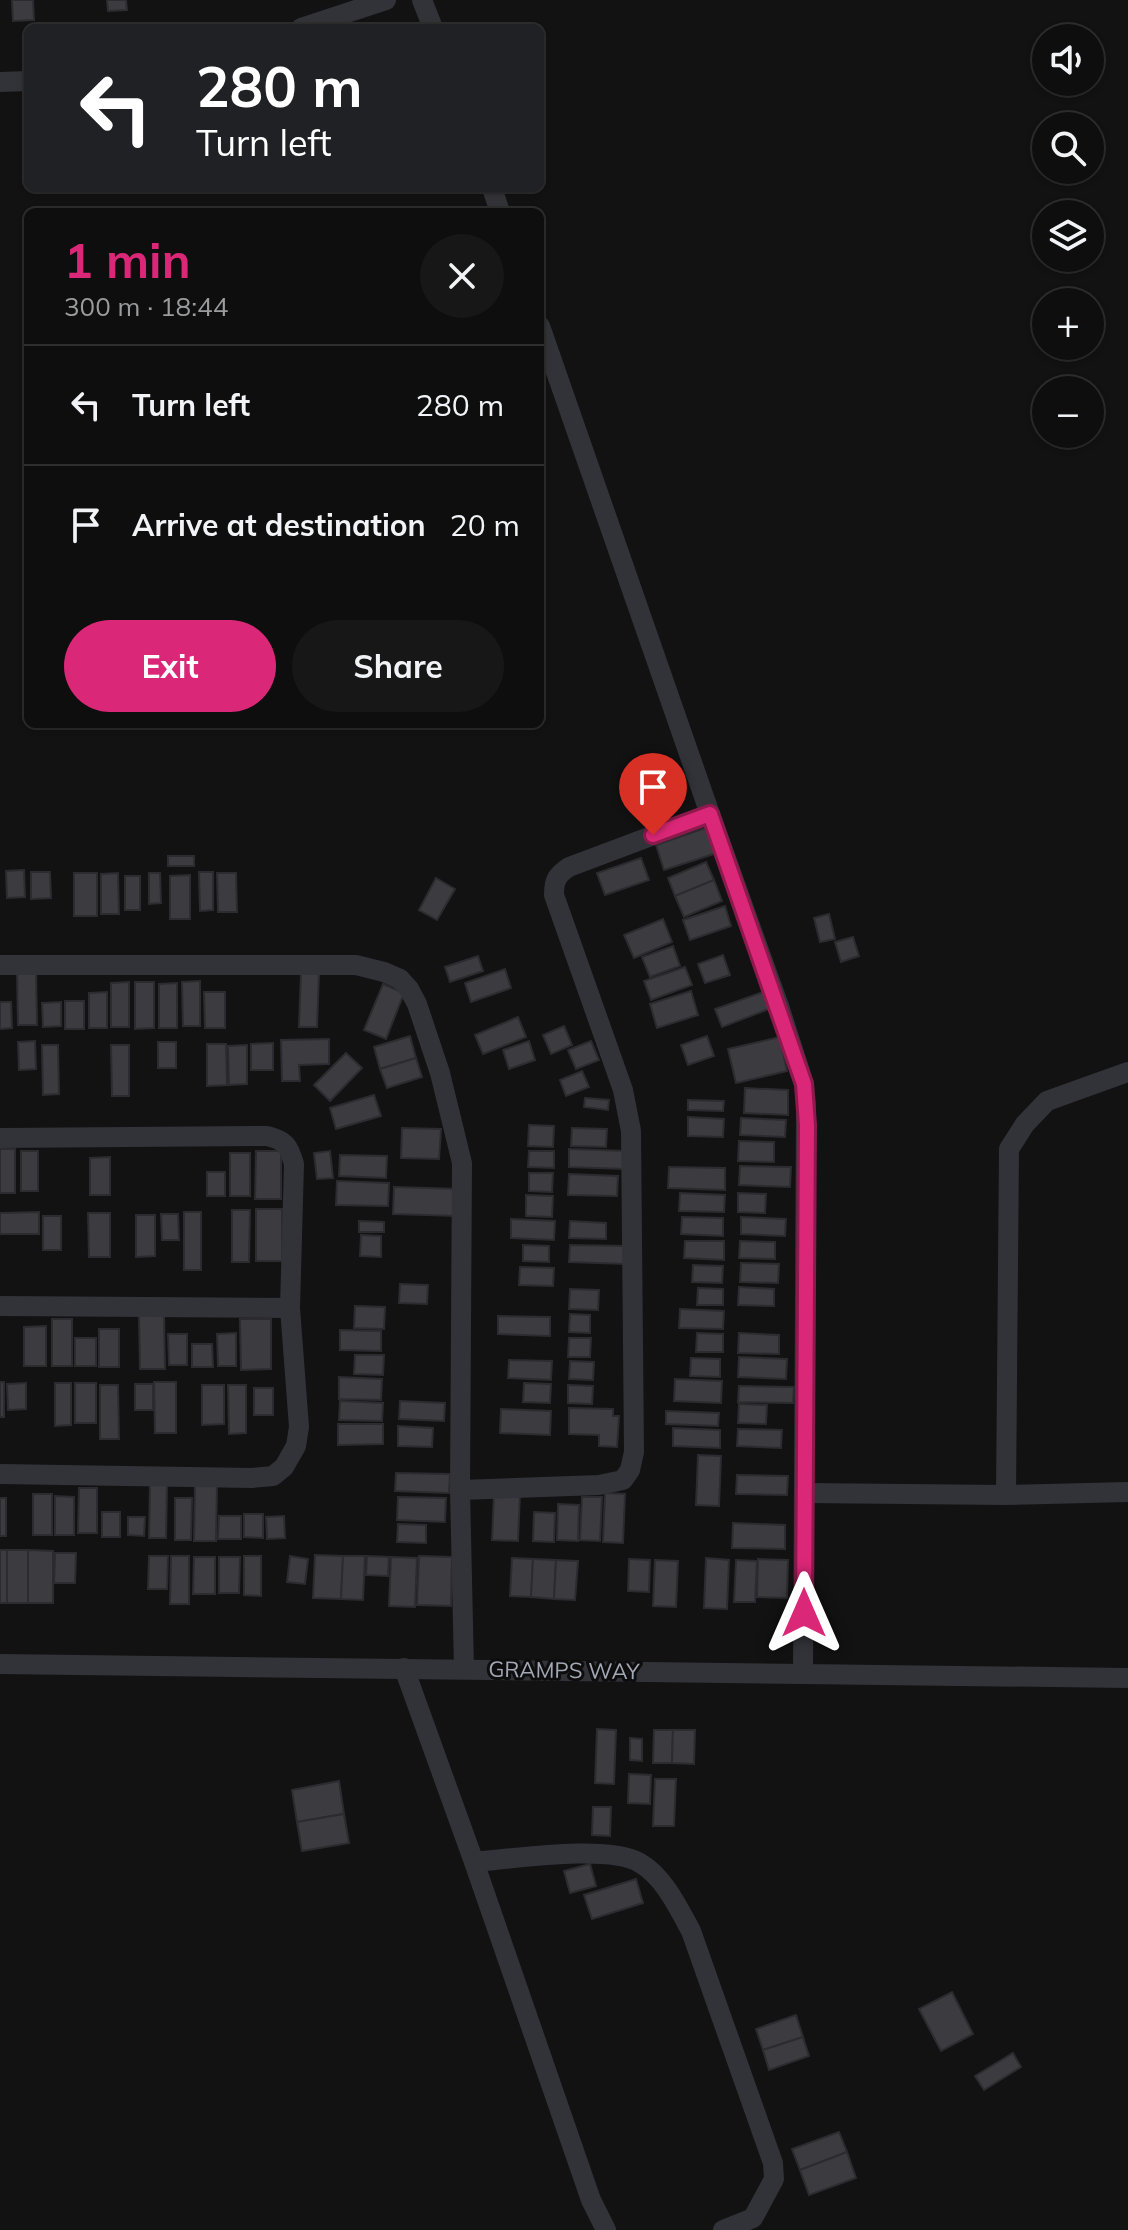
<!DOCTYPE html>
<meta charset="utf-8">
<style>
body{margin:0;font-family:Mulish,sans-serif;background:#171717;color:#f1f3f6;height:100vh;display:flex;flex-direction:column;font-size:30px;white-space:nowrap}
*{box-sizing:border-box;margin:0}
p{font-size:26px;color:#9b9c9e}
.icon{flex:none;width:44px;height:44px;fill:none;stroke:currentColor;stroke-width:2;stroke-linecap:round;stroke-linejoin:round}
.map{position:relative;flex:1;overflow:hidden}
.sheet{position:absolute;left:24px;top:208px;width:520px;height:520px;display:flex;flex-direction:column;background:#0e0e0e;border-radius:12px;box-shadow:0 2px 6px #0004,0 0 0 2px #2e2e2e}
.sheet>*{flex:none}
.banner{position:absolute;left:24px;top:24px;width:520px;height:168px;border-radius:12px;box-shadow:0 2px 6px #0004,0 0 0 2px #2e2e2e;background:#202124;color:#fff;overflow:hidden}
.controls{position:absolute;left:1032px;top:24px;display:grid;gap:16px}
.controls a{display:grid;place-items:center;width:72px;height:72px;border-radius:50%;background:#0e0e0e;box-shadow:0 2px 6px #0004,0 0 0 2px #2e2e2e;font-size:40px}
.pin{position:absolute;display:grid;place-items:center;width:68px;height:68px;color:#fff;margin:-82px -34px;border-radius:50% 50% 50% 0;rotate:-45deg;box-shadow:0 0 8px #0007}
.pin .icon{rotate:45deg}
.me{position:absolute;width:88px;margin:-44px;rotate:0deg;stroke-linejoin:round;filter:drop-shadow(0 0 6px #0008)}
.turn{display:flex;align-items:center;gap:28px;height:168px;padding:0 40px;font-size:36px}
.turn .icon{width:104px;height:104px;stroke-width:2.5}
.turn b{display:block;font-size:56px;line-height:68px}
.round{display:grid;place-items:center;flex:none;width:84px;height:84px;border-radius:42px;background:#171717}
.head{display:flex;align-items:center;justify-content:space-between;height:136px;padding:0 40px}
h1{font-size:48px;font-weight:700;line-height:60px;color:#db2777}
.action{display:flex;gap:16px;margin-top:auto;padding:16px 40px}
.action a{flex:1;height:92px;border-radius:48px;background:#db2777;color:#fff;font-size:32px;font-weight:700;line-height:92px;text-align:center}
.action a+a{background:#171717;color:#f1f3f6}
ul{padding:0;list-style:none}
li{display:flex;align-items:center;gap:24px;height:120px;padding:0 40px;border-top:2px solid #2e2e2e}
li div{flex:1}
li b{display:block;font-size:30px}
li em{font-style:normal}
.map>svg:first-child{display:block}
.building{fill:#3c3c40;stroke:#2c2b2f;stroke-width:2}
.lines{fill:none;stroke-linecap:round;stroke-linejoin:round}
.street{stroke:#323338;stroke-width:20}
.route-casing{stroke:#8e194d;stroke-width:20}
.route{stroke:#db2777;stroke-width:14}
.labels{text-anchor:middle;stroke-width:6;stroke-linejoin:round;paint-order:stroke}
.street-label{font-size:22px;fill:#a2a7b4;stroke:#0d0d0e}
</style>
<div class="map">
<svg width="1128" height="2230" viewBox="0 0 1128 2230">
<rect width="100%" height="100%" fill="#121213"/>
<g class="building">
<polygon points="12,0 33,0 34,20 13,21"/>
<polygon points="107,0 126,0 127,10 108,11"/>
<polygon points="711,826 720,852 664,870 656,845"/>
<rect x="168" y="856" width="26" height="10"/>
<polygon points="641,858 649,880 605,895 597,873"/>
<polygon points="706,862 714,880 675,896 668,878"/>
<polygon points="24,870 25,897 7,898 6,871"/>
<polygon points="31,872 50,872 51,898 31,899"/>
<polygon points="199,872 213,872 213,910 200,911"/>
<rect x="74" y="873" width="23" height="43"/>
<polygon points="118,873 119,914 101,914 101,874"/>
<polygon points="149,873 160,873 161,903 149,904"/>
<polygon points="217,873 236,873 237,912 218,912"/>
<polygon points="190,875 190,919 170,919 170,876"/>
<rect x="125" y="876" width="15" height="34"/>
<polygon points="436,878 455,889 437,920 419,910"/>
<polygon points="714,880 722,901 684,917 675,896"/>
<polygon points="725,906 731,926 690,940 683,920"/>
<polygon points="829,914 835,939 820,942 814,918"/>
<polygon points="663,919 672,942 634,958 624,935"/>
<polygon points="853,937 859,956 841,962 835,942"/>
<polygon points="673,946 680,966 650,977 642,957"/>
<polygon points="723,955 730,975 705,983 698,964"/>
<polygon points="478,956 483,971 450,982 445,967"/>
<polygon points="685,967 692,985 651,1000 644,981"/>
<polygon points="505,969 511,988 471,1002 465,983"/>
<polygon points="17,971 36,971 37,1025 18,1025"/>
<polygon points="301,973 319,974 317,1027 299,1027"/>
<polygon points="200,981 200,1026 183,1026 182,982"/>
<polygon points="129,982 129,1027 111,1027 111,983"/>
<polygon points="135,982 154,982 154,1028 135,1029"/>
<polygon points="177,983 177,1028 159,1028 159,984"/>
<polygon points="383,984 404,993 386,1039 364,1030"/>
<polygon points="691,991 698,1015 657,1028 650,1004"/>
<polygon points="107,992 107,1028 89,1028 89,993"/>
<polygon points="204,992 225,992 225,1028 205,1028"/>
<polygon points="763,992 769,1009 722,1027 715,1009"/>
<rect x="65" y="1001" width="19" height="28"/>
<polygon points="0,1002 11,1002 12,1028 0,1029"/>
<polygon points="61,1002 61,1026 43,1027 42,1003"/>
<polygon points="518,1017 526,1037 483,1054 475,1035"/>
<polygon points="564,1026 572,1045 551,1054 543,1035"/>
<polygon points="410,1036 416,1058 380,1069 374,1047"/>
<polygon points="707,1036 714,1056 688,1065 681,1045"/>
<polygon points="780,1037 787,1071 736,1083 728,1049"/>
<polygon points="329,1039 329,1064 299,1065 300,1081 282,1081 281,1040"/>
<polygon points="35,1041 36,1069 19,1070 18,1042"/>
<polygon points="529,1041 535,1060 509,1069 503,1050"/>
<polygon points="591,1041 599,1060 576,1069 568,1050"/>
<rect x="158" y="1042" width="18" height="26"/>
<polygon points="273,1043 273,1070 251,1070 251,1044"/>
<polygon points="207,1044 226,1044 227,1085 207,1086"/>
<polygon points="42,1045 58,1045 59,1094 43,1095"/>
<polygon points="111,1045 129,1045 129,1096 112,1096"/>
<polygon points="247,1045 247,1084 229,1085 228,1046"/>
<polygon points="346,1053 362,1068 330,1101 314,1085"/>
<polygon points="416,1058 422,1077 387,1088 380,1069"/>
<polygon points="582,1071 589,1087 566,1096 560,1080"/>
<polygon points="745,1088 788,1090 788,1115 744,1113"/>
<polygon points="374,1095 381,1116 336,1129 330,1108"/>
<polygon points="585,1098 609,1100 608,1110 584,1107"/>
<polygon points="688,1100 724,1101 723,1111 688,1110"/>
<polygon points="688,1117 724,1119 723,1137 688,1136"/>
<polygon points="741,1118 786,1120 785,1137 740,1135"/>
<polygon points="529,1125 554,1126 553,1147 528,1146"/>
<polygon points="402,1128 441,1129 439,1159 401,1158"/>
<polygon points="572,1128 607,1129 606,1147 571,1146"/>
<polygon points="739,1141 774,1142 774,1162 738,1161"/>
<rect x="0" y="1149" width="15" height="44"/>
<polygon points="569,1149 626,1151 625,1169 569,1167"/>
<rect x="21" y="1151" width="17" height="40"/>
<polygon points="256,1151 281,1151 281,1199 255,1199"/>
<polygon points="330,1151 333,1178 317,1179 314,1153"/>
<polygon points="529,1151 554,1151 554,1168 528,1167"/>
<rect x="230" y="1153" width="20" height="43"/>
<polygon points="340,1155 387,1156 386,1178 339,1176"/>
<polygon points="110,1157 110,1195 90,1195 90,1158"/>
<polygon points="740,1166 791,1167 790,1187 739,1185"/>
<polygon points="669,1167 725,1168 725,1190 668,1188"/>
<rect x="207" y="1172" width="18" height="24"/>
<polygon points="529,1173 553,1173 552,1192 529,1191"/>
<polygon points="569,1174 618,1176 617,1196 568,1195"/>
<polygon points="337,1181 389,1183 388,1206 336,1205"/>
<polygon points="394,1187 459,1189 458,1216 393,1214"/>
<polygon points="680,1193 725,1195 724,1212 679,1211"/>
<polygon points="738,1193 766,1194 765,1213 738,1212"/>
<polygon points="526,1195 553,1196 552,1217 526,1216"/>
<rect x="256" y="1209" width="26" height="52"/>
<polygon points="232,1210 250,1210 249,1262 232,1262"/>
<polygon points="39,1212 39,1234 0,1234 0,1213"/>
<rect x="184" y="1212" width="17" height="58"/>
<polygon points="88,1213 110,1213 110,1257 89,1257"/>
<polygon points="161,1214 178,1214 179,1240 162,1240"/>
<polygon points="136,1215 155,1215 155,1256 136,1257"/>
<rect x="43" y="1216" width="18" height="34"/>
<polygon points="682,1217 723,1218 723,1236 681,1234"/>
<polygon points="741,1217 786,1219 785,1236 741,1234"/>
<polygon points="511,1219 555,1221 554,1240 511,1238"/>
<polygon points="359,1221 384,1222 384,1232 359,1232"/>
<polygon points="570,1221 606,1223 606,1239 569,1238"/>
<polygon points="361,1235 381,1236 381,1257 360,1256"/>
<polygon points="685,1241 724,1241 724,1260 684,1258"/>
<polygon points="740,1241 775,1242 775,1259 739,1258"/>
<polygon points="523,1245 549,1246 549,1262 523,1261"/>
<polygon points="570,1245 626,1246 626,1264 569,1262"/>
<polygon points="741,1263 779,1264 778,1283 740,1282"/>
<polygon points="693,1265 723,1266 722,1283 692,1282"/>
<polygon points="520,1267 554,1268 553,1286 519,1285"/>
<polygon points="400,1284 428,1285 427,1304 399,1303"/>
<polygon points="739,1287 774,1289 774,1306 738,1305"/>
<polygon points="698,1288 723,1289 723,1305 697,1305"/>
<polygon points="570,1289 599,1290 598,1310 569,1309"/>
<polygon points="355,1306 385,1307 384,1329 354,1328"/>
<polygon points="680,1309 724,1311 723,1329 679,1328"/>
<polygon points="570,1314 590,1315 590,1333 569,1332"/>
<polygon points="139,1315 164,1315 165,1369 140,1369"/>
<polygon points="498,1316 550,1317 550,1336 498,1334"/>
<rect x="52" y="1319" width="20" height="47"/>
<polygon points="240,1319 271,1319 271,1369 241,1370"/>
<polygon points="46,1326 46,1366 24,1366 24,1327"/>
<rect x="99" y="1329" width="20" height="38"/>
<polygon points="340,1330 381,1331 381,1351 340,1350"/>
<polygon points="236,1333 236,1366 218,1366 217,1334"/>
<polygon points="697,1333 723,1334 723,1352 696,1352"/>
<polygon points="739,1333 779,1335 779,1354 738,1353"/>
<polygon points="168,1334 187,1334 187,1365 169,1365"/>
<rect x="75" y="1338" width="21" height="28"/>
<polygon points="569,1338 591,1338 590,1357 568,1357"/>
<polygon points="192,1344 212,1344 213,1367 192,1367"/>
<polygon points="355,1355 384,1355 383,1375 354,1374"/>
<polygon points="739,1357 787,1359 786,1379 738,1377"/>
<polygon points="691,1358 720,1359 720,1377 690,1376"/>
<polygon points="509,1360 552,1361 551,1380 508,1378"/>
<polygon points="570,1361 594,1362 593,1380 569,1379"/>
<polygon points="339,1377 382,1379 381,1400 339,1399"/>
<polygon points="675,1379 722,1381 721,1403 674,1401"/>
<rect x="0" y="1382" width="4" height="35"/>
<polygon points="154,1382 176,1382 176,1433 155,1433"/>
<polygon points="26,1383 26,1409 8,1410 7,1384"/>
<polygon points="55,1383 71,1383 71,1425 55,1426"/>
<rect x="75" y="1383" width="21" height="40"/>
<polygon points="524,1383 551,1384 550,1403 523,1402"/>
<rect x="135" y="1384" width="18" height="26"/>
<polygon points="100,1385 118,1385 119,1439 100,1439"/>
<polygon points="202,1385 224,1385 224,1424 202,1425"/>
<polygon points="228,1385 246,1385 246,1433 229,1434"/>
<polygon points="568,1385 593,1386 592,1404 568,1403"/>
<polygon points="739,1386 794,1387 793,1403 738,1402"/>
<rect x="254" y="1388" width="19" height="27"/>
<polygon points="340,1401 383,1403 382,1421 339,1420"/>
<polygon points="400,1401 445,1403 444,1421 399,1419"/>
<polygon points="739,1404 767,1405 766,1424 738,1423"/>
<polygon points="569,1408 613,1409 613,1416 619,1416 617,1447 599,1446 599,1435 569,1434"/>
<polygon points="501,1409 551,1411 550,1435 500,1433"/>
<polygon points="666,1411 719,1413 718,1426 666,1424"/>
<polygon points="338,1424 383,1424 383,1444 338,1445"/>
<polygon points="398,1426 433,1428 432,1447 398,1446"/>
<polygon points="673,1428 720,1430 720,1448 673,1446"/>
<polygon points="738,1429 782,1430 781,1448 737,1446"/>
<polygon points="698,1455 721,1456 719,1506 696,1505"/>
<polygon points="396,1473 450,1474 449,1493 395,1491"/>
<polygon points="737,1475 788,1476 787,1495 736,1494"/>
<polygon points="195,1484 217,1484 216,1541 194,1541"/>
<polygon points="150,1485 167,1485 166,1538 149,1538"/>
<polygon points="79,1488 97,1488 97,1533 78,1533"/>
<polygon points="605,1493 625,1494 623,1543 603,1542"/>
<rect x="33" y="1494" width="19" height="41"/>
<polygon points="494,1494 520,1494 518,1541 492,1540"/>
<polygon points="55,1496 74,1497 74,1535 55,1535"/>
<polygon points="398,1497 446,1498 445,1522 397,1520"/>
<polygon points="582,1497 602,1497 600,1541 580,1540"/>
<rect x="0" y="1498" width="6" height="38"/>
<polygon points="175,1498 192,1498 191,1540 175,1540"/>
<polygon points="558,1504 579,1505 578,1541 557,1540"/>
<rect x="102" y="1512" width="18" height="25"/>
<polygon points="534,1512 555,1513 554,1542 533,1541"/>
<polygon points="244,1514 263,1514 263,1538 244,1537"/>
<polygon points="219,1516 241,1516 241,1539 218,1539"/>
<polygon points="284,1516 285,1538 267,1539 266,1517"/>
<polygon points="128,1517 145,1517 144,1536 128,1535"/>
<polygon points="733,1523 785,1525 785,1549 732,1548"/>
<polygon points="398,1524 426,1525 426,1543 397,1542"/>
<rect x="0" y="1550" width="7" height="53"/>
<rect x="7" y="1550" width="21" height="53"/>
<polygon points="28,1550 53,1551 53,1603 28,1603"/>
<polygon points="55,1553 76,1553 75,1583 54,1583"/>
<polygon points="315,1555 343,1556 341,1599 313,1598"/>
<polygon points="149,1556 168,1556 167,1589 148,1589"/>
<polygon points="171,1556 189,1556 189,1604 170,1604"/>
<polygon points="244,1556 261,1556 261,1596 244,1595"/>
<polygon points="290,1556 308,1559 305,1584 287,1582"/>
<polygon points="343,1556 365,1556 363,1600 341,1599"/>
<polygon points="367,1556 389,1557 388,1576 366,1575"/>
<polygon points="419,1556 452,1557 451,1606 417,1605"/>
<polygon points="194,1557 215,1557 215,1594 193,1594"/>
<polygon points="219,1557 240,1557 239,1593 219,1593"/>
<polygon points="391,1557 417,1558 415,1607 389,1606"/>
<polygon points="512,1558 533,1559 531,1597 510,1596"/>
<polygon points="706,1558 729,1560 727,1609 704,1608"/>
<polygon points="533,1559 556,1560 554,1599 531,1597"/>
<polygon points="629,1559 650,1560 649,1592 628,1591"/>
<polygon points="758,1559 788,1560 787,1598 757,1597"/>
<polygon points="556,1560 578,1561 575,1600 554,1599"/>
<polygon points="655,1560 678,1561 676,1607 653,1606"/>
<polygon points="736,1560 757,1561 755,1602 734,1602"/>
<polygon points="597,1729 616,1730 614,1784 595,1783"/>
<polygon points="654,1730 673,1730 672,1763 653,1763"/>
<polygon points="673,1730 695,1730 694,1764 672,1763"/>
<polygon points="630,1738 642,1739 642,1761 630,1760"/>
<polygon points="629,1774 651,1775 650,1804 628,1803"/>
<polygon points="655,1779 676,1779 674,1826 653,1826"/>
<polygon points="339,1781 344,1814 297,1822 292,1790"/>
<polygon points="593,1807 611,1807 610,1836 592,1835"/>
<polygon points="344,1814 349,1843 302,1851 297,1822"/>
<polygon points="590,1864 596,1886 570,1893 564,1871"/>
<polygon points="636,1879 643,1903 592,1919 584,1895"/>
<polygon points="952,1992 973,2034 941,2051 919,2009"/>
<polygon points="796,2015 803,2037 763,2050 756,2029"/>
<polygon points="803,2037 809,2056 769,2070 763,2050"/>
<polygon points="1013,2053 1021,2067 984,2090 975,2076"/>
<polygon points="839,2132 847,2152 800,2170 792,2149"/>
<polygon points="847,2152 856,2178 809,2195 800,2170"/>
</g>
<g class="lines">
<g class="street">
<polyline points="422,0 433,28"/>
<polyline points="301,28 386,0"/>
<polyline points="0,82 28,81"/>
<polyline points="492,188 500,212"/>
<polyline points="540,326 710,814"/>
<polyline points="0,965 356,965 384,972 400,979 409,989 417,1004 440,1073 462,1163 460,1490 464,1669"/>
<path d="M 0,1138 L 267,1136 C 285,1140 289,1146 294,1164 L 290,1308 L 299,1427 L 296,1446 L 284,1467 L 273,1476 L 252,1478 L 0,1474"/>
<polyline points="0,1306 290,1308"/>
<path d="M 460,1490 L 599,1485 L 623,1480 L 630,1470 L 634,1452 L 631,1131 L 623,1090 L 554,895 C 554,880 557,875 569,867 L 710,814 L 780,1009 L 804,1084 L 806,1105 L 803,1673"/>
<polyline points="805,1493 1006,1495 1128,1492"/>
<polyline points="1006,1495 1009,1149 1025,1124 1047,1101 1128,1072"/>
<polyline points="0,1664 1128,1678"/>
<polyline points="404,1668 474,1862 591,2200 606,2230"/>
<path d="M 474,1862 C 512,1859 609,1844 640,1863 C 664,1877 678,1907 691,1931 L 773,2163 L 774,2179 L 753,2218 L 723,2230"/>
</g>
</g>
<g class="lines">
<defs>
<polyline id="route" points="653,835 710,814 804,1084 807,1125 804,1613"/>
</defs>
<use href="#route" class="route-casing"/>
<use href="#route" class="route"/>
</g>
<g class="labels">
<g class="street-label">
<text transform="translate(564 1670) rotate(1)" y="8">GRAMPS WAY</text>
</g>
</g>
</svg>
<div class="controls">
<a><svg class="icon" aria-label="sound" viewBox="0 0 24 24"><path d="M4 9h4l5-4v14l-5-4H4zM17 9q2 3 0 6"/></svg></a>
<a><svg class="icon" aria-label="search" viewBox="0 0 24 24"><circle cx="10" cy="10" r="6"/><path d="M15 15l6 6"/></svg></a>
<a><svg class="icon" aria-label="layers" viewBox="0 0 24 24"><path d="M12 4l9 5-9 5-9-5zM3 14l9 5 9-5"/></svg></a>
<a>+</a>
<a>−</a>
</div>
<div class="pin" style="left:653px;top:835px;background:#d93025"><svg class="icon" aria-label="arrive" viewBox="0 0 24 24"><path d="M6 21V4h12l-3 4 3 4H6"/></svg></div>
<svg class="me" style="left:804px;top:1613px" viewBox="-20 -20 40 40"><path d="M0-17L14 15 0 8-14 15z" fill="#db2777" stroke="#fff" stroke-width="4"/></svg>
<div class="banner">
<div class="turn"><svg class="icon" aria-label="left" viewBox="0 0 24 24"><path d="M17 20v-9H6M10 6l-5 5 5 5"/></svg><div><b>280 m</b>Turn left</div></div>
</div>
<section class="sheet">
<div class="head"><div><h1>1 min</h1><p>300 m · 18:44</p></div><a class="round"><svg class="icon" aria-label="close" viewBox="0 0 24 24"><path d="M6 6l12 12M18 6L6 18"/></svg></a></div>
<ul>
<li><svg class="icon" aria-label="left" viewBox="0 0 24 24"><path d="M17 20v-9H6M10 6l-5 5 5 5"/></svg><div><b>Turn left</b></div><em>280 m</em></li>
<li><svg class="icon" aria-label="arrive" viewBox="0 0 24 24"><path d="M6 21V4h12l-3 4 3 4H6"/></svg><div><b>Arrive at destination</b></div><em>20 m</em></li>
</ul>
<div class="action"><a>Exit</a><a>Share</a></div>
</section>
</div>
